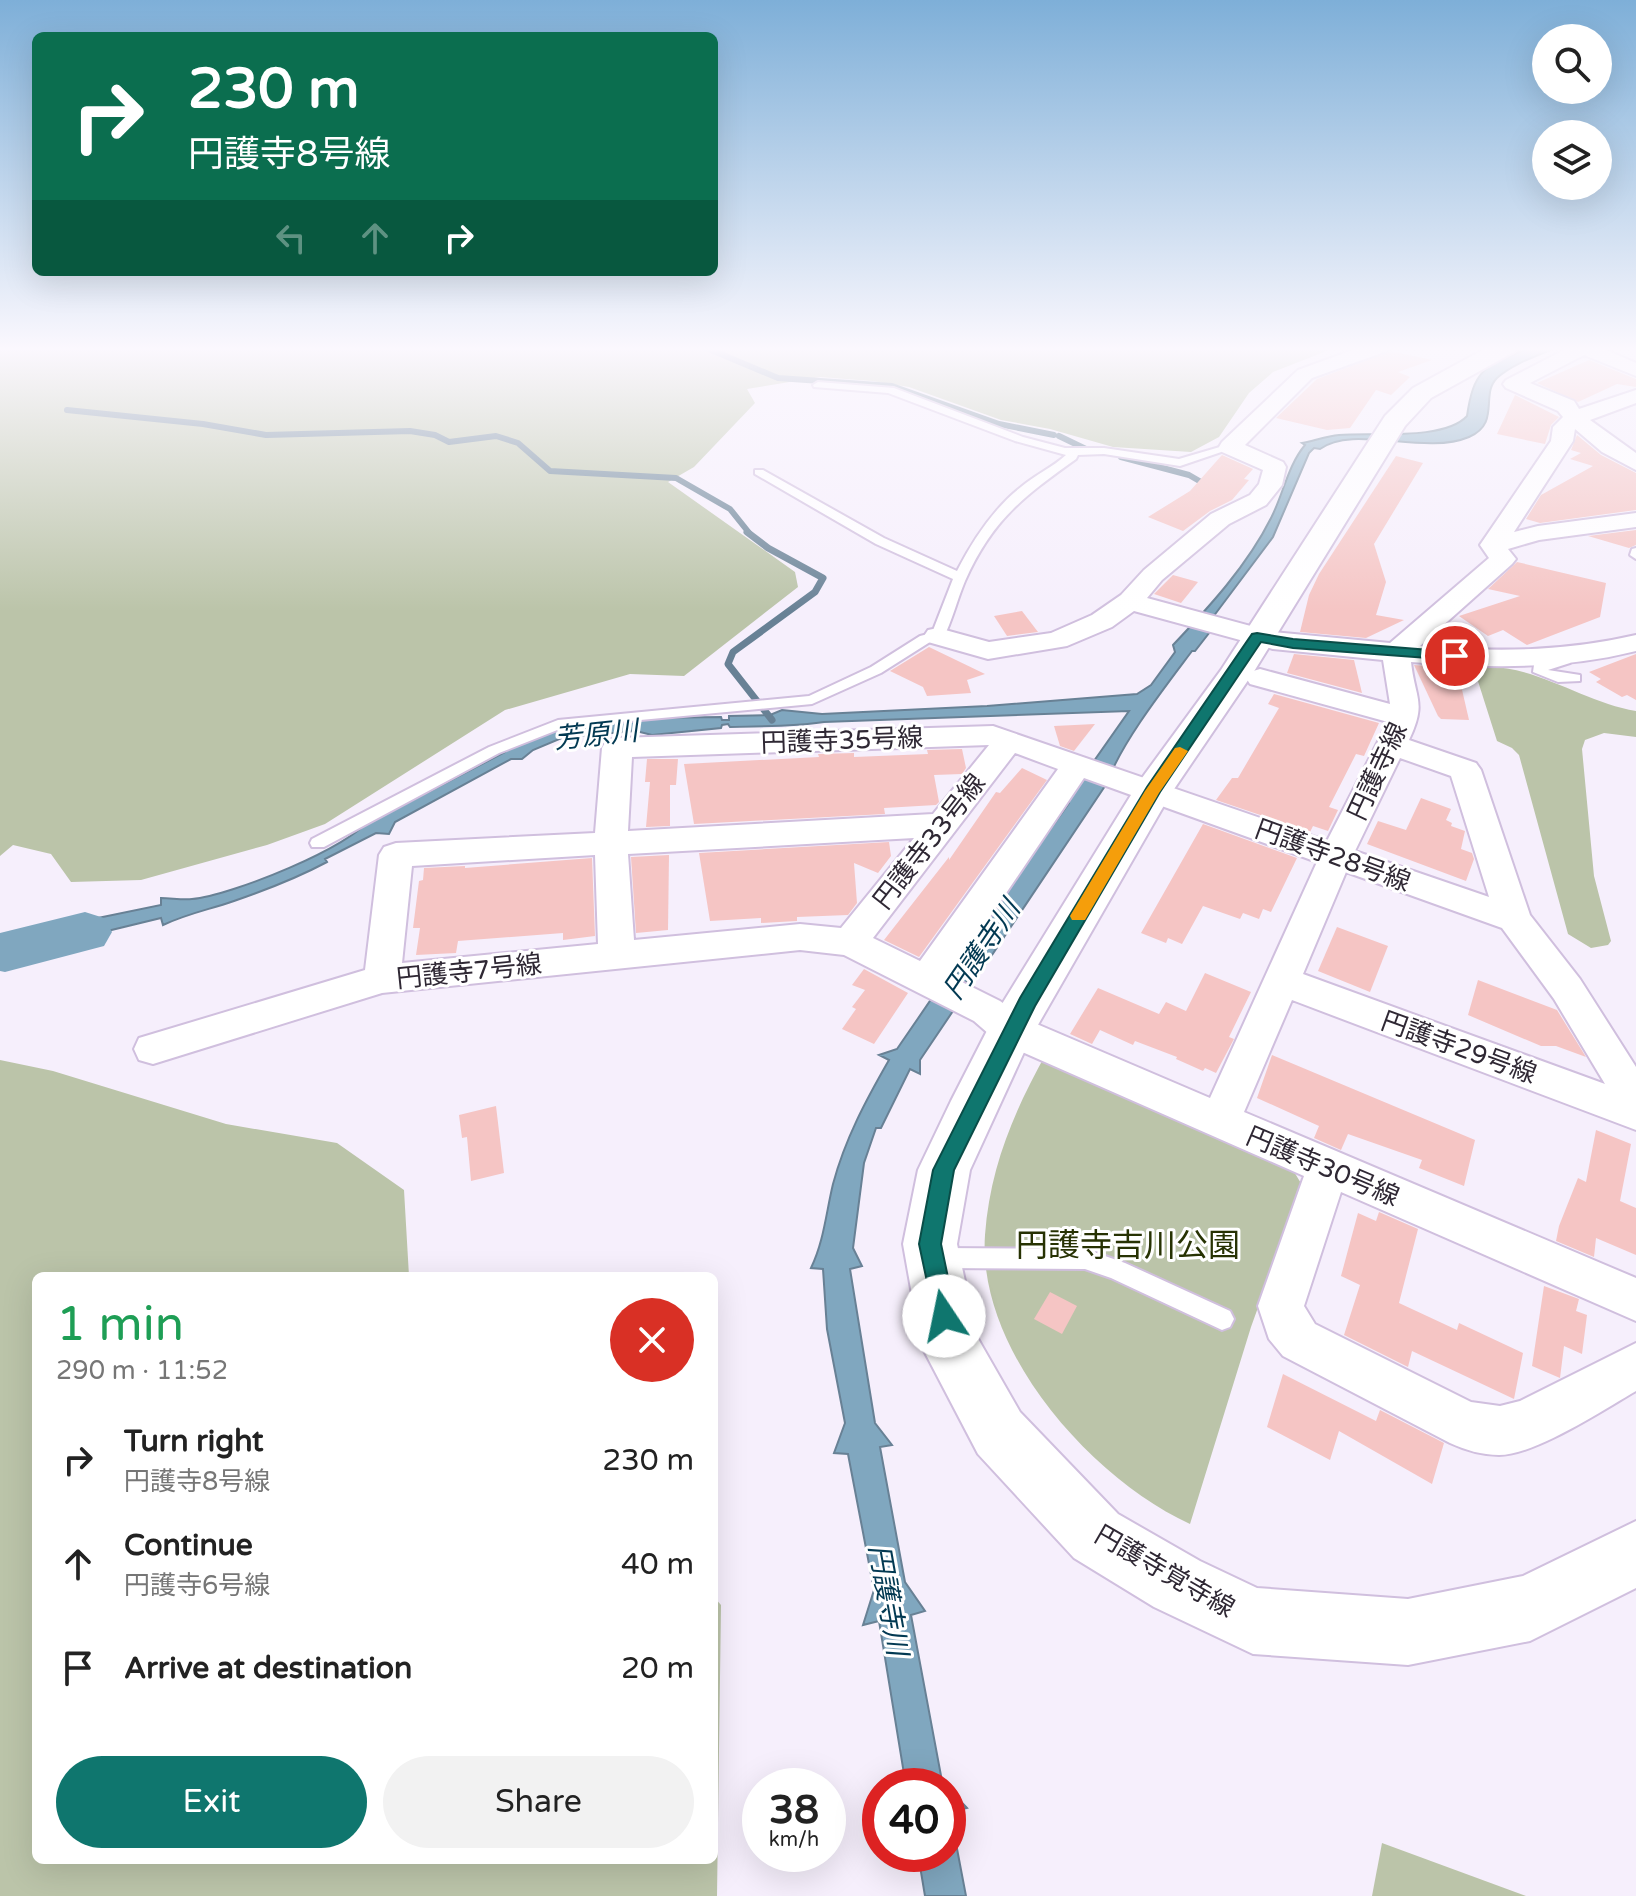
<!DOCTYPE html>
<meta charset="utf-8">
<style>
body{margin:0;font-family:"Varela Round","Noto Sans JP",sans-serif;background:#f2f2f2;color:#222;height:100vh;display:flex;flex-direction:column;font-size:30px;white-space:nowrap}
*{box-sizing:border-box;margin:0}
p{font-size:26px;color:#767676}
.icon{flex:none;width:44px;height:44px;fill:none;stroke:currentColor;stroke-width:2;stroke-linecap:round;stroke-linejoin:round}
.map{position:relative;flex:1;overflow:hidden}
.details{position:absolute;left:32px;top:1272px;width:686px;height:592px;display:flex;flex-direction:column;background:#fff;border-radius:12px;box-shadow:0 8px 32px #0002}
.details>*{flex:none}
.guide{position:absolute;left:32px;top:32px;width:686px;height:244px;border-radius:12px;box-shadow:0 8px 32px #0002;background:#0b6e4f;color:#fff;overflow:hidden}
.buttons{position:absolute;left:1532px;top:24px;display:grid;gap:16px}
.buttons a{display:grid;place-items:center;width:80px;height:80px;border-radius:50%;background:#fff;box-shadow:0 8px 32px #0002;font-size:40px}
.speed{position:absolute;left:742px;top:1768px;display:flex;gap:16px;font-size:40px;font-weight:700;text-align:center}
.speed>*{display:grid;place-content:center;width:104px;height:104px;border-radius:50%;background:#fff;box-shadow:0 8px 32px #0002;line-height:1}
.speed small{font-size:20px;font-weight:400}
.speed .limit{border:12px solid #d22;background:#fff;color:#111}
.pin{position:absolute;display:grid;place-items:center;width:68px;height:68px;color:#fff;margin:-34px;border:4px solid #fff;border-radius:50%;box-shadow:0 2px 8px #0007}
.me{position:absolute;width:88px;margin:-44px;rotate:349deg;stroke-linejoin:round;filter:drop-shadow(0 0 6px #0008)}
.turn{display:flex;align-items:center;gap:28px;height:168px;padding:0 24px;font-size:36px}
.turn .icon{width:104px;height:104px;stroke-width:2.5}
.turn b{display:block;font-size:56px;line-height:68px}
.lanes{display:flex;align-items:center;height:76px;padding:0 24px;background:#0003;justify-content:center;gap:40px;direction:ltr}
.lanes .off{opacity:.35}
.round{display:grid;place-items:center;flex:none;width:84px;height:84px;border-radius:42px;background:#f2f2f2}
.overview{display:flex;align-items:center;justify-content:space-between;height:136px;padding:0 24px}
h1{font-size:48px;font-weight:600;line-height:60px;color:#1e9e55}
.button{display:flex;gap:16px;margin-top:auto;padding:16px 24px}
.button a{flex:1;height:92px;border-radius:48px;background:#0f766e;color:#fff;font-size:32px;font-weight:600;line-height:92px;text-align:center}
.button a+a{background:#f2f2f2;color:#222}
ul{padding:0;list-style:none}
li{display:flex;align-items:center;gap:24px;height:104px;padding:0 24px}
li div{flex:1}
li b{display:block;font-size:30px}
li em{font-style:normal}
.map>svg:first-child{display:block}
.green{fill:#bbc4a9}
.water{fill:#80a7bf;stroke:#688195;stroke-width:2}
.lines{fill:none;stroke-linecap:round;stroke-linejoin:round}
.stream-far2{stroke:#688195;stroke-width:6}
.stream-far1{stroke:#688195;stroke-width:7}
.stream{stroke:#688195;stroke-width:9}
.river{fill:#80a7bf;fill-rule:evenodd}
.building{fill:#f5c5c4}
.service-casing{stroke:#d0bfde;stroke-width:4}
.minor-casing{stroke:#d0bfde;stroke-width:4}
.tertiary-casing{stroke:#d0bfde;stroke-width:4}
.service{fill:#fff;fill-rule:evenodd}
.minor{fill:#fff;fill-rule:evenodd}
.tertiary{fill:#fff;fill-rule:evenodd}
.route{fill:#0f766e;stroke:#0a4d48;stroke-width:2}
.slow{fill:#f59e0b}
.labels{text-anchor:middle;stroke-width:6;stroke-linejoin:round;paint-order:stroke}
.street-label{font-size:26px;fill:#2f2834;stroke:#fff}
.water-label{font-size:28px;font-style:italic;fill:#023952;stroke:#fff}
.near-park-label{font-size:32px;fill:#273203;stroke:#fff}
</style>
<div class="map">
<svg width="1636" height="1896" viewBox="0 0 1636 1896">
<rect width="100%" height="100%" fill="#f6effc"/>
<g class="green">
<polygon points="0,347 1337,347 1273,372 1249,393 1219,437 1191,452 1113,447 1050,429 1001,420 909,387 872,381 820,377 747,389 755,403 694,467 668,482 795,572 798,587 684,676 630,674 505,710 325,824 267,845 141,880 71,882 51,854 13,845 0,856"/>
<path d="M 1481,667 C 1532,663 1585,703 1636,711 L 1636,737 L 1604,733 L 1585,740 L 1582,749 L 1594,876 L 1611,941 L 1608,945 L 1591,948 L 1568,934 L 1519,755 L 1512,748 L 1497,741 L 1476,675 Z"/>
<path d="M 1047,1052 L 1287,1160 L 1302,1185 L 1251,1327 L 1190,1524 C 1092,1479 977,1351 985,1235 C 990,1167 1014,1111 1047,1052 Z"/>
<polygon points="0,1060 53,1071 226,1124 337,1143 404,1190 409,1276 36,1276 36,1860 714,1860 714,1597 721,1605 717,1896 0,1896"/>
<polygon points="1382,1843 1526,1896 1372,1896"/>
</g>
<g class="water">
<path d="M 1531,347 L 1558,347 C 1539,355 1512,364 1497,378 C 1480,395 1501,423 1469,437 C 1424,456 1353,424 1320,449 L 1314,448 L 1309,453 L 1273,537 L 1213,617 L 1213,628 L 1195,651 L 1192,651 C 1165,687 1121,743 1107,783 L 986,964 L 982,962 L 965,983 L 955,1008 L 920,1060 L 920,1074 L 910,1069 L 881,1128 L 876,1128 L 864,1163 L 853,1248 L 862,1266 L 850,1269 L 875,1423 L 892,1445 L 880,1447 L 905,1582 L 925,1611 L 911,1615 L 942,1781 L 946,1786 L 906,1786 L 879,1621 L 863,1625 L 874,1590 L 848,1454 L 834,1453 L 845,1423 L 827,1329 L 823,1269 L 811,1268 C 824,1241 826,1213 833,1184 C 845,1139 866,1100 889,1060 L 879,1055 L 897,1049 L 932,998 L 953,979 L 968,956 L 962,953 L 1069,803 L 1068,798 L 1129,711 L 824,722 C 792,727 762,726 730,727 L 728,724 L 722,725 L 721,728 L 652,735 L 636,731 L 564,737 L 533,750 L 522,759 L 511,759 L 395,822 L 389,834 L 376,833 L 325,859 L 327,862 C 297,878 266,890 234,901 C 208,910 189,913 163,925 L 161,918 L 91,935 L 71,948 L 71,938 L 12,954 L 14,939 L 73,928 L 73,917 L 93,919 L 161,905 L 161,898 C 171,898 182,900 192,899 C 230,896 354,846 370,818 L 386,814 L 505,752 L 507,746 L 555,728 L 649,718 L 721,717 L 722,720 L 729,720 L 729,716 L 770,715 L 782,710 L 822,714 L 987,706 L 1137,694 L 1151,685 L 1175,652 L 1173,645 C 1209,607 1247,566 1271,518 C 1283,495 1288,465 1305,445 L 1302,443 C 1314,441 1326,436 1339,435 C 1372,432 1444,441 1467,416 C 1474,367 1486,366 1531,347 Z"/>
<polygon points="948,1788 967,1808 950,1812 966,1896 925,1896 918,1854 948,1854"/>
</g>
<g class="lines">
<g class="stream-far2">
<polyline points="704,347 778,378 892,386 999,424 1054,435"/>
<polyline points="67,410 203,424 266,435 410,431 435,435 449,442 496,436 518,443 550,471 676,478 730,509 750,534"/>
<polyline points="1059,436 1090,451"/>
<polyline points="1121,457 1189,475 1208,486"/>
</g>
<polyline class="stream-far1" points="747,532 768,548 823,578 815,592 733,652 728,664 772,720"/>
<polyline class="stream" points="0,952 5,952"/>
<polygon class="river" points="85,912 104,918 112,932 104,946 5,972 0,971 0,933"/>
</g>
<g class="building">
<polygon points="1391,351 1432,360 1398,372 1410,377 1391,395 1376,390 1350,428 1327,430 1276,418 1317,379"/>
<polygon points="1589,360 1636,379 1636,387 1617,384 1578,402 1537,383"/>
<polygon points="1515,395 1559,417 1551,425 1545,444 1497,434"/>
<polygon points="1577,435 1601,455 1636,473 1636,510 1540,523 1526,519 1541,495 1593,466 1570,459 1581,453 1571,450"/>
<polygon points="1222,455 1253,469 1244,479 1249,480 1232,500 1210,511 1183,531 1148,517 1190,491"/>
<polygon points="1396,456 1423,463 1374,544 1386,582 1376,615 1404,620 1366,638 1300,632 1309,595 1319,574"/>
<polygon points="1636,530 1636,545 1629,548 1588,536"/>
<polygon points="1517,562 1606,583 1600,617 1527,645 1503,630 1488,636 1459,616 1520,596 1488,589"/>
<polygon points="1173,575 1198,582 1181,603 1154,594"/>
<polygon points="1022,611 1038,632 1007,636 994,616"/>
<polygon points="929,647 985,674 967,680 971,693 927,696 923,687 890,671"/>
<polygon points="1294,654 1354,660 1362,693 1287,673"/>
<polygon points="1636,654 1636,700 1627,695 1622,697 1596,682 1601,679 1589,672"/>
<polygon points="1414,665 1457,668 1469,720 1441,719 1438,716"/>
<polygon points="1274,694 1379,723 1364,756 1356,754 1329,807 1338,810 1328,831 1313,826 1310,832 1216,800 1232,778 1238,778 1279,708 1268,704"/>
<polygon points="1095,724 1074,751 1060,746 1054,726"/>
<polygon points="962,749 966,768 962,774 934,775 939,802 936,805 884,808 885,814 694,824 684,764 819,757 818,754 854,753 854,757 928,754 927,750"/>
<polygon points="647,759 678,759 676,785 670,785 670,826 646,827 650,782 645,782"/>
<polygon points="1022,768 1047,780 919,957 884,940 949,857 949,860 996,792 1000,793"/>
<polygon points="1421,798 1451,809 1446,820 1452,823 1451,826 1465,831 1461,849 1472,853 1474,859 1466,881 1367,844 1378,821 1406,830"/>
<polygon points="1203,824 1297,858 1271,912 1263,909 1259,919 1243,913 1240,919 1203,906 1182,944 1168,938 1166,943 1141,933"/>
<polygon points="889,842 891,856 878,873 854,863 857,903 848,915 797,917 797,921 761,923 761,918 710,921 699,853"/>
<polygon points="669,855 668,930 636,933 631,857"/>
<polygon points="592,858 595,936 563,940 563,933 458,941 456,953 416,955 420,928 413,928 419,881 423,880 424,868 465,866 465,868"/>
<polygon points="1337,927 1388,946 1370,992 1318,971"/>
<polygon points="864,969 908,993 874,1044 842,1029 856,1009 852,1007 865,990 852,985"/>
<polygon points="1205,973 1251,992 1229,1037 1234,1039 1216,1073 1205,1068 1203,1071 1176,1059 1177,1057 1135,1041 1133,1045 1100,1030 1092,1044 1070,1034 1098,988 1159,1014 1166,1002 1186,1011"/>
<polygon points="1478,980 1557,1010 1586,1057 1556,1046 1541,1046 1468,1015"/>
<polygon points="1272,1055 1475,1140 1464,1186 1419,1168 1422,1160 1348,1134 1341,1150 1314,1138 1319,1126 1257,1098"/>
<polygon points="496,1106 504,1173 471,1181 467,1137 462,1138 459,1115"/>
<polygon points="1596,1130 1631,1144 1620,1201 1636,1208 1636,1255 1596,1238 1594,1257 1556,1241 1559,1226 1578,1178 1586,1182"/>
<polygon points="1379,1212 1418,1229 1399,1303 1457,1330 1459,1323 1523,1353 1514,1399 1412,1351 1408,1367 1344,1335 1360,1285 1341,1276 1358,1213 1376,1221"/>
<polygon points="1544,1286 1579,1299 1576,1311 1587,1315 1582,1354 1564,1346 1560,1378 1532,1366"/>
<polygon points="1050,1292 1077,1306 1062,1334 1034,1319"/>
<polygon points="1283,1374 1376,1421 1380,1410 1444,1443 1432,1484 1339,1431 1330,1460 1267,1427"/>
</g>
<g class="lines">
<defs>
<g id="service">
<path d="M 818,382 L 894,388 L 1023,437 L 1065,448 L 1104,448 L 1179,459 L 1230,444 L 1236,447 L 1180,466 L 1104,454 L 1078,455 L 1076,459 C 1023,497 992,520 965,581 C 957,600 952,621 943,639 L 930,642 L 881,673 L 812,704 L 565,727 L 499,753 L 324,847 L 312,847 L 310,843 L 312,839 L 489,747 L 558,720 L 809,696 L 871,667 L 920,636 L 932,633 L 953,579 L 876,544 L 755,474 L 755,470 L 763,470 L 884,538 L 957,571 C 973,540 993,509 1021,487 C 1035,475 1053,467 1066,455 L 1015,441 L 888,393 L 814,387 L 813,385 Z"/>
<polygon points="1636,548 1636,559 1630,555 1632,549"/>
<polygon points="1567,651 1574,655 1570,663 1548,670 1580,675 1580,681 1558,682 1533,672 1534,665 1559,657"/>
<polygon points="938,1248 1085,1249 1125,1263 1230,1311 1234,1319 1230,1327 1222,1330 1111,1278 1085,1269 938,1268 930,1265 927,1258 930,1251"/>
</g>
<path id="minor" d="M 1361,347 L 1390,347 L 1387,351 L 1312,378 L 1245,445 L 1283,462 L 1286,467 L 1282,485 L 1266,505 L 1229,524 L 1162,580 L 1147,598 L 1273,632 L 1390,643 L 1489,558 L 1480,545 L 1551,441 L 1553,427 L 1563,417 L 1558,411 L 1506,388 L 1503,384 L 1506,380 L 1570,347 L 1599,347 L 1636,363 L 1636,376 L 1584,355 L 1530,383 L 1574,401 L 1579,409 L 1636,390 L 1636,403 L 1590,420 L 1636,453 L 1636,470 L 1602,452 L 1575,429 L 1573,441 L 1514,532 L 1538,526 L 1636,513 L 1636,527 L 1539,540 L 1508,549 L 1516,559 L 1512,564 L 1420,646 C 1494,652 1564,652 1636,635 L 1636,651 C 1561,670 1487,668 1411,662 C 1415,699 1427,702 1409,740 L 1476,763 L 1481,770 L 1530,915 L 1580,979 L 1636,1067 L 1636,1130 L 1292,1000 L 1244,1112 L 1636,1278 L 1636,1321 L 1341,1192 L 1304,1306 L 1315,1324 L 1471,1402 L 1500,1406 L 1520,1401 L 1636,1343 L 1636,1391 C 1603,1410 1535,1455 1499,1455 C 1482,1455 1465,1450 1450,1443 L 1283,1356 L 1269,1339 L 1258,1306 L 1304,1176 L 997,1041 L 974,1021 L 844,955 L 800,950 L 382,993 L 153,1064 L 139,1060 L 134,1049 L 139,1038 L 365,970 L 379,855 L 384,847 L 396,843 L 595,833 L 602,748 L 606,741 L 617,738 L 993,726 L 1327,841 L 1388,722 L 1250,684 L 1246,678 L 1250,672 L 1260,669 L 1390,704 L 1383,660 L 1273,649 L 1134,611 L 1112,627 L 1067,646 L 988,659 L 928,642 L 924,636 L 928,630 L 938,628 L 989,642 L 1051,633 L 1092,615 L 1121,595 L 1144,570 L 1211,514 L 1250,495 L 1259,484 L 1263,470 L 1222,452 L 1219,447 L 1222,442 L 1298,370 ZM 989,745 L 933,814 L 628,831 L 632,757 ZM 1015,753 L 1058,769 L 920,961 L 873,938 ZM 1400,758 L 1451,776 L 1489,897 L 1355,851 ZM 1084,778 L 1317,862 L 1210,1098 L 1025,1019 L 1000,1001 L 950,976 ZM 914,838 L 841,928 L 800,924 L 634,940 L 628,854 ZM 595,855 L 598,944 L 402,963 L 412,866 ZM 1346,872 L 1502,928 L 1554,999 L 1605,1084 L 1303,974 Z"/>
<polygon id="tertiary" points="1488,347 1518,347 1514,352 1431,398 1405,426 1253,673 1170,795 1031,1037 970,1170 957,1244 977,1337 1020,1412 1118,1514 1200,1561 1257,1588 1408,1599 1523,1576 1636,1521 1636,1588 1530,1641 1408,1665 1253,1654 1154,1607 1074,1558 978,1454 921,1345 903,1244 918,1170 951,1101 994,1017 1139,782 1221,670 1385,416 1413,388"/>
</defs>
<use href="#service" class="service-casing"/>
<use href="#minor" class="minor-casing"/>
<use href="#tertiary" class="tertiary-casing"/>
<use href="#service" class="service"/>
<use href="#minor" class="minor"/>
<use href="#tertiary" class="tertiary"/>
</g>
<linearGradient id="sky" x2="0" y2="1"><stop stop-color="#7eafd8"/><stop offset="0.57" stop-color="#fbf8fe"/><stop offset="1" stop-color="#fbf8fe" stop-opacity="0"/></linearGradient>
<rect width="1636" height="612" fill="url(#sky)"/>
<polygon class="route" points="1257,633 1293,639 1455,652 1462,656 1455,660 1293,648 1261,642 1160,792 1035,1006 954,1170 941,1244 956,1316 953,1324 944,1327 936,1324 919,1244 933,1170 1020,998 1147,787 1252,634"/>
<polygon class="slow" points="1180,747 1188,751 1159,793 1085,920 1072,920 1070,916 1145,791 1175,748"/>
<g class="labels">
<g class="street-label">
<text transform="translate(842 740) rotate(-2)" y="9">円護寺35号線</text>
<text transform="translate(1377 771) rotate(-65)" y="9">円護寺線</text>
<text transform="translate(929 841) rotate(-52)" y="9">円護寺33号線</text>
<text transform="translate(1333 855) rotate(20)" y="9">円護寺28号線</text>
<text transform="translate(469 971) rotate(-6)" y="9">円護寺7号線</text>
<text transform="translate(1459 1047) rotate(20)" y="9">円護寺29号線</text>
<text transform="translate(1323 1166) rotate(23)" y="9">円護寺30号線</text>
<text transform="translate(1165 1571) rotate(30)" y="9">円護寺覚寺線</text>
</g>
<g class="water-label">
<text transform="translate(596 734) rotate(-6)" y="10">芳原川</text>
<text transform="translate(981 949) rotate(-56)" y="10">円護寺川</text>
<text transform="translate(889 1600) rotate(80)" y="10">円護寺川</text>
</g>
<g class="near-park-label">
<text x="1128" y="1256">円護寺吉川公園</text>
</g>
</g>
</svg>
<div class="buttons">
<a><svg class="icon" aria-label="search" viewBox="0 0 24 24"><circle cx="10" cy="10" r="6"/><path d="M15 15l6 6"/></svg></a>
<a><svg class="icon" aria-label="layers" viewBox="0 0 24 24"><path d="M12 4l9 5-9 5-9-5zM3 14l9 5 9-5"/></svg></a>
</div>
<div class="speed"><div>38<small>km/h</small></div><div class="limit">40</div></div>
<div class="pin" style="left:1455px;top:656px;background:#d93025"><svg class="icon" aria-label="arrive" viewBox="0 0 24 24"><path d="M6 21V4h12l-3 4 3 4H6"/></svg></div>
<svg class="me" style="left:944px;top:1316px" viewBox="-20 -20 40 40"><circle r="19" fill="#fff"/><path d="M0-13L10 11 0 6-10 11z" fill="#0f766e"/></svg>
<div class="guide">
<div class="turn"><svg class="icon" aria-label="right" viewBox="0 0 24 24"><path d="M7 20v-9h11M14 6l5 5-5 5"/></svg><div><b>230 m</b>円護寺8号線</div></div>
<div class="lanes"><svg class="icon off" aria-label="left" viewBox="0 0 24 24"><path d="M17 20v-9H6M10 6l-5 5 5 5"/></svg><svg class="icon off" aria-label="ahead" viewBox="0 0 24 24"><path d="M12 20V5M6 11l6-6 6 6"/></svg><svg class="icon" aria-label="right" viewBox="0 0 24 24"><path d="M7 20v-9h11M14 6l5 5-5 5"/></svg></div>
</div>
<section class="details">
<div class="overview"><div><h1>1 min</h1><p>290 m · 11:52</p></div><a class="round" style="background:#d93025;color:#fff"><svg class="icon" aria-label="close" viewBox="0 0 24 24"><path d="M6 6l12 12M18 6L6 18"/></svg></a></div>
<ul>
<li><svg class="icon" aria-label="right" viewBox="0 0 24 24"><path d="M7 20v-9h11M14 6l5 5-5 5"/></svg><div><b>Turn right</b><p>円護寺8号線</p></div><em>230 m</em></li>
<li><svg class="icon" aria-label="ahead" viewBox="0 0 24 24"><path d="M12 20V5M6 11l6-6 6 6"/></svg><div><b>Continue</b><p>円護寺6号線</p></div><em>40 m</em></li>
<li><svg class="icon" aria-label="arrive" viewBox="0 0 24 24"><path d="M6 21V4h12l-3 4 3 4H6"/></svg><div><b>Arrive at destination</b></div><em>20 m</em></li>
</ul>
<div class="button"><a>Exit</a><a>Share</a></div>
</section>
</div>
